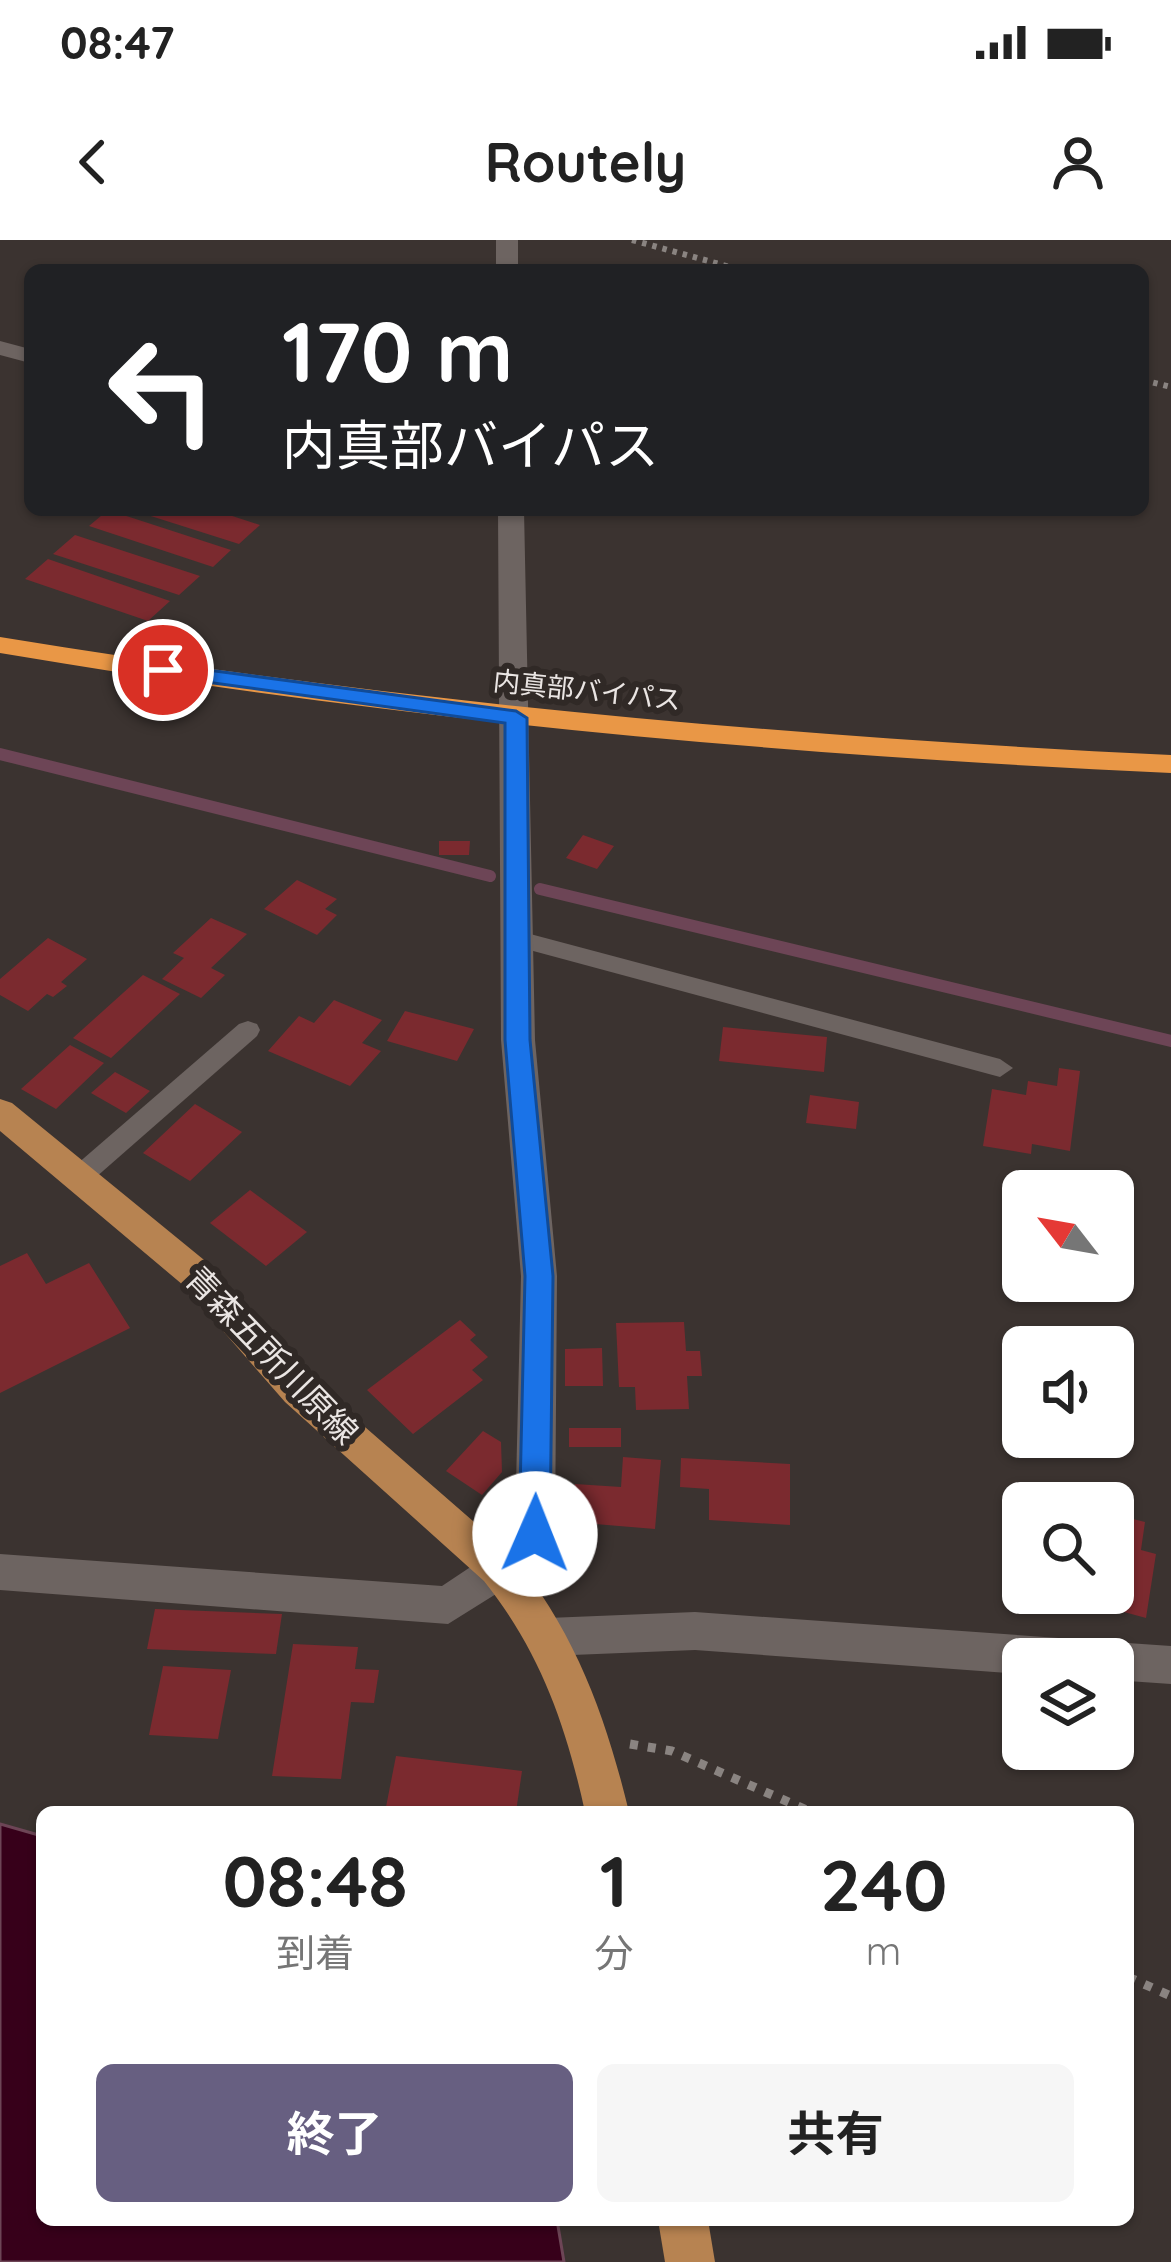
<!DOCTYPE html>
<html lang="ja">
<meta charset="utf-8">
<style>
body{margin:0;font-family:Quicksand,"Noto Sans JP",sans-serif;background:#f6f6f6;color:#222;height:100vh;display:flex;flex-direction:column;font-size:45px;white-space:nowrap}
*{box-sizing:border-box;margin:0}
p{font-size:39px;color:#767676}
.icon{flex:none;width:66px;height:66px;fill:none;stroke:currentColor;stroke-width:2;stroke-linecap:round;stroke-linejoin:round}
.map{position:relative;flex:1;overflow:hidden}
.drawer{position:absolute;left:36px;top:1566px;width:1098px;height:420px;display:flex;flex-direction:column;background:#fff;border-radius:18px;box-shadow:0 3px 9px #0004}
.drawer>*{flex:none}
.top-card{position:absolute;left:24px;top:24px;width:1125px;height:252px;border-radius:18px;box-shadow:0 3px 9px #0004;background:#202124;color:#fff;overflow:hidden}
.needle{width:78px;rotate:301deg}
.tools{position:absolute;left:1002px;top:930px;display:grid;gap:24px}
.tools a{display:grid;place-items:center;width:132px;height:132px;border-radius:18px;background:#fff;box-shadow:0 3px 9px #0004;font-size:60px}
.pin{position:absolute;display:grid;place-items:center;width:102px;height:102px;color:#fff;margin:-51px;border:6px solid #fff;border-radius:50%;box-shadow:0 3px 12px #0007}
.me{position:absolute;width:132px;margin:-66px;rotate:1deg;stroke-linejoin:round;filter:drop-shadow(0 0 9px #0008)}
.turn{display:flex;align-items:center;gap:42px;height:252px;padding:0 60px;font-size:54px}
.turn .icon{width:156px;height:156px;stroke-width:2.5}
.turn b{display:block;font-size:84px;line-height:102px}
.eta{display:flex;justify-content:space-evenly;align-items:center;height:204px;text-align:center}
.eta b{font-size:72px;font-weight:700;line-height:84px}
.cta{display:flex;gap:24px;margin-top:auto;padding:24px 60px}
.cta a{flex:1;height:138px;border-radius:18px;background:#675f81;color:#fff;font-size:48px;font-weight:700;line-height:138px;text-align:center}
.cta a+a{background:#f6f6f6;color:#222}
.status{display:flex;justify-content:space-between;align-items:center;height:84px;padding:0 60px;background:#fff;direction:ltr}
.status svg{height:33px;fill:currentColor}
header{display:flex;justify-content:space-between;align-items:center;height:156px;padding:0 60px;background:#fff;font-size:54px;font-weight:700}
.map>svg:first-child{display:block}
.water{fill:#37001a;stroke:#6d4556;stroke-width:3}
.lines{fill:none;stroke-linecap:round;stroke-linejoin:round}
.stream{stroke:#6d4556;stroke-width:12}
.building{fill:#7b2a2f}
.path-far1{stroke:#8a8481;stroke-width:6;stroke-dasharray:4.5 6;stroke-linecap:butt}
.path{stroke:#8a8481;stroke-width:9;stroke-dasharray:8 10;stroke-linecap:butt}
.lane{fill:#6d6461;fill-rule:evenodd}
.street{fill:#6d6461;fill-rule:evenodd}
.primary{fill:#b78351;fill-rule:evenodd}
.highway{fill:#e99746;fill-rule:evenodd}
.route{fill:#1a73e8;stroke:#114b97;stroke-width:3}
.labels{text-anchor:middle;stroke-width:12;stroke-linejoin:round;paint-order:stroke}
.far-street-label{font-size:27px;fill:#eae5e3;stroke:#302926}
.street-label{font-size:33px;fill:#eae5e3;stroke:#302926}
</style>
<div class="status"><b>08:47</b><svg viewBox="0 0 49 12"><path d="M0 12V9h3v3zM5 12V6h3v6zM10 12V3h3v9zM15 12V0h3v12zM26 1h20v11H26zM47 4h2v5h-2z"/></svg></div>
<header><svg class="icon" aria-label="back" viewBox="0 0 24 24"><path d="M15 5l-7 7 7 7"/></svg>Routely<svg class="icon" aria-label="person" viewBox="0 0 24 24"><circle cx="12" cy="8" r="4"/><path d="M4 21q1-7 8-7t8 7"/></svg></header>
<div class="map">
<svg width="1171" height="2022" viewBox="0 0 1171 2022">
<rect width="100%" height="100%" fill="#3b3330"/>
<polygon class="water" points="0,1584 42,1596 42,1980 557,1980 564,2022 0,2022"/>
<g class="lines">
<g class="stream">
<polyline points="0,514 490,636"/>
<polyline points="540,649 1171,801"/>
</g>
</g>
<g class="building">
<polygon points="108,270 231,310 213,327 89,286"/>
<polygon points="214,270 260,285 239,304 135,271"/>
<polygon points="75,295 200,336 179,355 53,314"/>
<polygon points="48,319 170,361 148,381 25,339"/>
<polygon points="583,595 614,606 597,629 566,618"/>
<polygon points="439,601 470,601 469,615 439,615"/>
<polygon points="297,640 337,659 325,669 337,675 317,695 264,669"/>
<polygon points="211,678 247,694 211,728 225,735 201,758 162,739 184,718 173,713"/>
<polygon points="48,698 87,719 61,742 67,746 53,757 47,754 28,771 0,755 0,739"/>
<polygon points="143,735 180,754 111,818 73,798"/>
<polygon points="334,760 382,780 362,803 381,811 350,846 268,811 299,776 314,783"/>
<polygon points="405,771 474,789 457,821 387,801"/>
<polygon points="723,787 827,797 824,832 719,821"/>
<polygon points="70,805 104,823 56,869 21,849"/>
<polygon points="1059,828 1080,831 1070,911 1032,904 1031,914 983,906 992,849 1026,855 1028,841 1057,846"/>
<polygon points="115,832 150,851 126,873 91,853"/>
<polygon points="810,855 859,862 856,889 806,883"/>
<polygon points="195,864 242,892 190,941 143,913"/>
<polygon points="250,950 307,992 266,1026 210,983"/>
<polygon points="27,1013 46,1044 89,1023 130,1088 0,1153 0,1026"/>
<polygon points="460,1080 476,1095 470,1100 488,1117 472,1130 483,1140 413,1194 367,1150"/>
<polygon points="684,1082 686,1111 700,1111 702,1136 687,1136 689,1169 636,1170 635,1147 619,1147 616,1083"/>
<polygon points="602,1108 603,1146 565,1146 565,1109"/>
<rect x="569" y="1188" width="52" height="19"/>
<polygon points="483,1191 501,1202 502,1232 482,1255 446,1231"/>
<polygon points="623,1217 661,1220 655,1289 571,1282 575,1244 621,1247"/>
<polygon points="681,1218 790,1224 790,1285 709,1280 709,1249 680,1247"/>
<polygon points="1113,1274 1145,1282 1141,1310 1156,1314 1146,1378 1058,1354 1113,1353"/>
<polygon points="155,1369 282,1374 276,1414 147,1409"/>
<polygon points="293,1404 358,1407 355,1429 379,1430 374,1463 351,1462 341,1539 272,1536"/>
<polygon points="163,1426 231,1430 218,1499 149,1495"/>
<polygon points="396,1516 522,1531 516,1572 385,1572"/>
</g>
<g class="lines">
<g class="path-far1">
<polyline points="632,0 741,30"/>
<polyline points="1143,140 1171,147"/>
</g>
<g class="path">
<polyline points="630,1504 672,1511 811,1572"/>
<polyline points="1128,1737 1171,1756"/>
</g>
<g class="lane">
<polygon points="519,691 1000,819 1013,828 1000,837 511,705 507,699"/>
<polygon points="248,781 257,784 260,790 257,796 87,945 69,945 65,938 69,931 239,784"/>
</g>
<g class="street">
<rect x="496" y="0" width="22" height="30"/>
<polygon points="0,101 30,109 30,123 0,115"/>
<polygon points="498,270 524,270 535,800 557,1036 555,1294 549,1306 512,1344 448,1384 0,1350 0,1314 442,1346 484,1318 515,1287 521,1036 501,800"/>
<polygon points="695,1372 1087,1400 1102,1406 1113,1402 1171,1406 1171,1444 1113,1440 1113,1419 1023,1419 1023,1434 695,1410 548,1416 533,1410 527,1397 533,1384 548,1378"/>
</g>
<g class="primary">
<path d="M 0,859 L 12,863 L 209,1024 L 311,1140 L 512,1315 C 575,1391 606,1477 629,1572 L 585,1572 C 566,1485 540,1411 484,1341 L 285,1162 L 183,1045 L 0,891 Z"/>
<polygon points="658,1980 708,1980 715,2022 665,2022"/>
</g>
<path class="highway" d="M 0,397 C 388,461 778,496 1171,515 L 1171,533 C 778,515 388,479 0,413 Z"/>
</g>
<polygon class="route" points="163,424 516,471 527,478 530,800 553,1036 550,1294 545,1303 535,1307 524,1303 519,1294 525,1036 505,800 505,483 155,435 152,430"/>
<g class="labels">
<g class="far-street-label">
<text transform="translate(587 451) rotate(6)" y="9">内真部バイパス</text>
</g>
<g class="street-label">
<text transform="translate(272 1115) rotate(46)" y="12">青森五所川原線</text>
</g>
</g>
</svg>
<div class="tools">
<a><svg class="needle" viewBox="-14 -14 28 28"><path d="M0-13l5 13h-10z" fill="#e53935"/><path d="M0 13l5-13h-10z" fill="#767676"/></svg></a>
<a><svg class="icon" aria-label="sound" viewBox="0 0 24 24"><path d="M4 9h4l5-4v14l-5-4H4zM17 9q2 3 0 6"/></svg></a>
<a><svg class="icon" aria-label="search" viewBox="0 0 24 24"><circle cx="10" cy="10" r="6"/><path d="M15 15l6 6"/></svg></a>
<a><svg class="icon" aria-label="layers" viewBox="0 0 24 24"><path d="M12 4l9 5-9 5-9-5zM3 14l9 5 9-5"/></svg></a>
</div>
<div class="pin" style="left:163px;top:430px;background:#d93025"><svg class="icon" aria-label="arrive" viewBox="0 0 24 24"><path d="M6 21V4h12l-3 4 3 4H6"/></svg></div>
<svg class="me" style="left:535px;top:1294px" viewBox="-20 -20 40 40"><circle r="19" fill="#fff"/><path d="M0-13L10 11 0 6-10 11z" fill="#1a73e8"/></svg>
<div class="top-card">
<div class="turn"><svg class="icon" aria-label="left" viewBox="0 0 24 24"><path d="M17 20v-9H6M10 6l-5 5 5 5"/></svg><div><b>170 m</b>内真部バイパス</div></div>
</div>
<section class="drawer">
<div class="eta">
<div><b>08:48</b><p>到着</p></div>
<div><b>1</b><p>分</p></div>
<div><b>240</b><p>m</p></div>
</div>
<div class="cta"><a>終了</a><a>共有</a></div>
</section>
</div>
